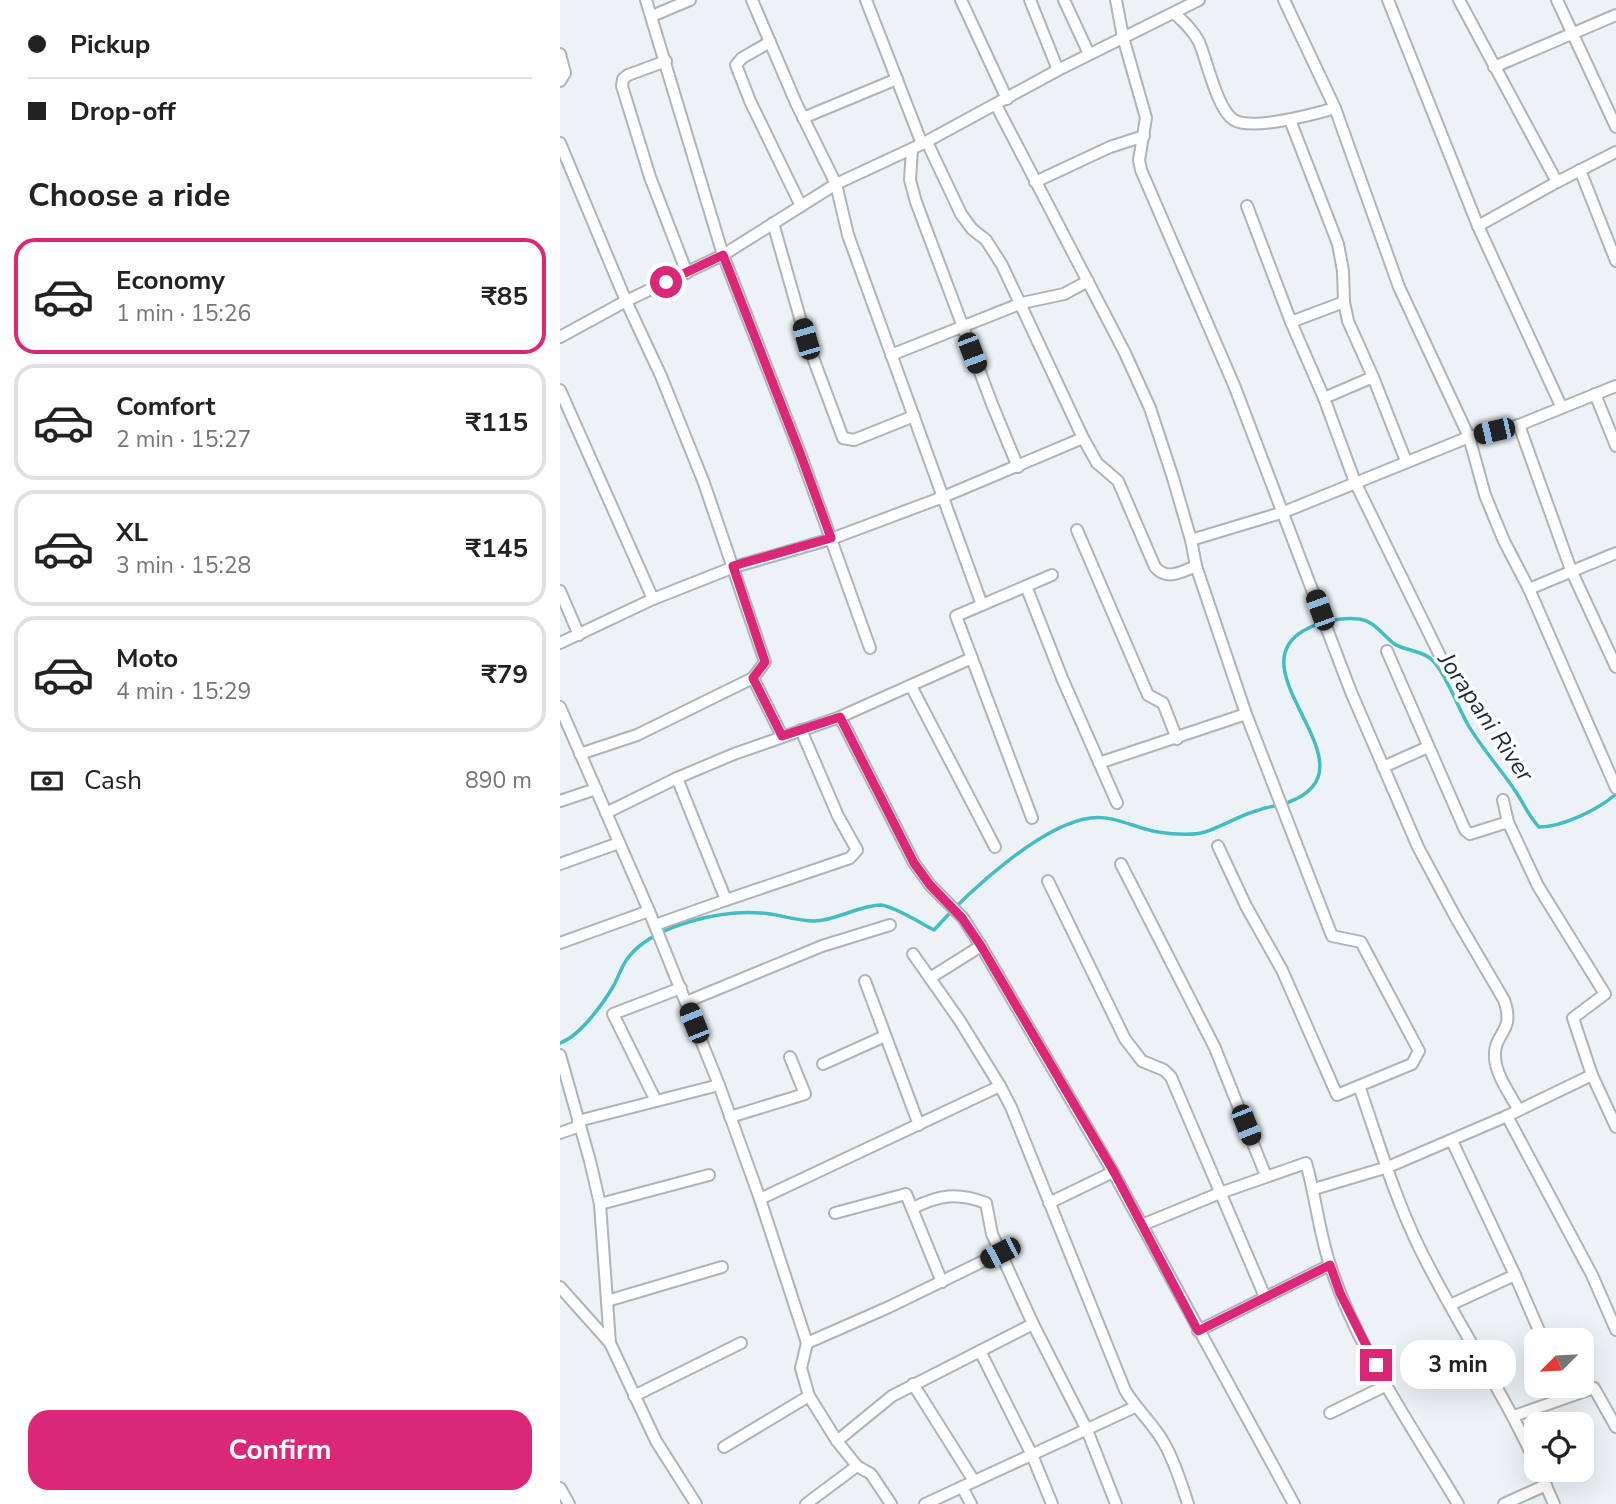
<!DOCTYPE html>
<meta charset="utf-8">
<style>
:root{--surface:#fff;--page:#f2f2f2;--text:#222;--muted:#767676;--line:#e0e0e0;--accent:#db2777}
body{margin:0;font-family:"Nunito Sans",sans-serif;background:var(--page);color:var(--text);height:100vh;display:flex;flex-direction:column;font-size:26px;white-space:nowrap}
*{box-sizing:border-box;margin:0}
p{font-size:23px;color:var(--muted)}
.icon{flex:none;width:38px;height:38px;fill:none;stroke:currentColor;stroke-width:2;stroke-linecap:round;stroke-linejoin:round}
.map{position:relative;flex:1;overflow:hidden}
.details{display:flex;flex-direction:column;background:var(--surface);width:560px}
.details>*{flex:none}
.banner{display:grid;align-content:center;height:154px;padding:0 28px;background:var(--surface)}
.needle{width:46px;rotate:246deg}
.fabs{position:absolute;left:964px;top:1328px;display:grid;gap:14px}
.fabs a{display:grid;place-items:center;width:70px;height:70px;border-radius:14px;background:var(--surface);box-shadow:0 7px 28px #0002;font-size:35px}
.end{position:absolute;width:32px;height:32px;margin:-16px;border:9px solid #db2777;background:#fff;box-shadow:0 0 0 4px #fff}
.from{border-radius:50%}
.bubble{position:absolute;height:49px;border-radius:21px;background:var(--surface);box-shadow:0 7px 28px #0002;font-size:23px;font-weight:700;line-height:49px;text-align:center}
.car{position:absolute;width:21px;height:42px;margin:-21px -10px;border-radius:9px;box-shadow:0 0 5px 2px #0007;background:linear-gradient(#222 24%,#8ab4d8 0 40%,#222 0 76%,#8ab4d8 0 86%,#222 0)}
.banner b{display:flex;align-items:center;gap:24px;height:66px;font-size:26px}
.banner b+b{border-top:2px solid var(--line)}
.banner i{width:18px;height:18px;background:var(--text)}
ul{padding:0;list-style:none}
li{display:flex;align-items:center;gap:21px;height:116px;margin:0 14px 10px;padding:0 14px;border:4px solid var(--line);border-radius:21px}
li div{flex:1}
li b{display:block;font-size:26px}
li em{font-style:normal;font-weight:700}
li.current{border-color:var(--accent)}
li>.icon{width:63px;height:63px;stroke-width:1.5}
h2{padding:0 28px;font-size:32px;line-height:84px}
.pay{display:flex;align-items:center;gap:18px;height:77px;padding:0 28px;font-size:26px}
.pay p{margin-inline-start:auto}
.primary-button{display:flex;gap:14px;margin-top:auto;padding:14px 28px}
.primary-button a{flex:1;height:80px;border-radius:21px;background:var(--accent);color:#fff;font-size:28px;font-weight:700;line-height:80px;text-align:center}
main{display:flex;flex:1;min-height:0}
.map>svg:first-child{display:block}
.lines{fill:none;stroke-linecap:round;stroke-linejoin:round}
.stream{stroke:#43bdc3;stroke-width:3.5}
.minor-casing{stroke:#aeb4b7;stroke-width:14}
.minor{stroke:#fff;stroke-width:10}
.route{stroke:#db2777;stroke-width:9}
.labels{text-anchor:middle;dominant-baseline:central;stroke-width:7;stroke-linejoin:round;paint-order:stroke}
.water-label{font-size:24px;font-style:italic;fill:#182d2e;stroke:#fff}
</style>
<main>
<section class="details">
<div class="banner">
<b><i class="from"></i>Pickup</b>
<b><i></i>Drop-off</b>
</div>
<h2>Choose a ride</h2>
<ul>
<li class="current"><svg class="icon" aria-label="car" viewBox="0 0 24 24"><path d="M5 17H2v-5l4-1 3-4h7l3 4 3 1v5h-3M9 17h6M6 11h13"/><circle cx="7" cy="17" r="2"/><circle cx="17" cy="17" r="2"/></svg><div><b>Economy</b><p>1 min · 15:26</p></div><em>₹85</em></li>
<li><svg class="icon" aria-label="car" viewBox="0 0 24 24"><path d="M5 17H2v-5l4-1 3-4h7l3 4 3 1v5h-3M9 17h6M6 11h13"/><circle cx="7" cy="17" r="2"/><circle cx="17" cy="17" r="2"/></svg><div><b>Comfort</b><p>2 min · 15:27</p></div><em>₹115</em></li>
<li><svg class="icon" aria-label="car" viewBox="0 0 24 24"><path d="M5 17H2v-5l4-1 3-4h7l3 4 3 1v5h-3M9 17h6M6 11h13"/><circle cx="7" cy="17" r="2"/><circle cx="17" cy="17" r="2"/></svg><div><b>XL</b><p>3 min · 15:28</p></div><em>₹145</em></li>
<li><svg class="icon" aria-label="car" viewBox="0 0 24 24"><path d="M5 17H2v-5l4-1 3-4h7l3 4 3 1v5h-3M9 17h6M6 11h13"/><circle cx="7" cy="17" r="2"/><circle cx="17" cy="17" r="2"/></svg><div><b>Moto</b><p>4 min · 15:29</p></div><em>₹79</em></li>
</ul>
<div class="pay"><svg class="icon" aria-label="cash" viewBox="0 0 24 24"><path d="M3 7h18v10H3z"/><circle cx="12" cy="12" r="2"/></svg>Cash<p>890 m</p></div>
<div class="primary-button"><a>Confirm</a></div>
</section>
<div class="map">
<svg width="1056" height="1504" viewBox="0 0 1056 1504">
<rect width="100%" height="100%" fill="#ecf2f6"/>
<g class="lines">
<path class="stream" d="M0,1043C20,1036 43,1004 54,985C60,974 62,963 72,953C99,924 162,910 201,913C219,914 235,921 254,921C276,921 299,905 321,905C334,906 362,924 374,930C407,893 481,824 531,818C555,815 574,828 598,832C612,834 631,836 645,832C663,826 680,815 699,810C709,806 720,806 729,802C820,768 674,672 743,631C758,622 781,617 799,619C814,621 822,634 833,643C844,651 861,650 871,659C884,670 898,707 907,723C921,748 941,769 956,792C964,804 969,817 979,827C1003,827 1039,809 1056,794"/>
<g class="minor-casing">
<g id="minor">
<polyline points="86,0 163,255 240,453 310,648"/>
<polyline points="192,0 236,103 276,184 288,235 422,605"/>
<polyline points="306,0 362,144"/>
<polyline points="401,0 447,99"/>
<polyline points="470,0 498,70"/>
<polyline points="504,0 529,54"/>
<path d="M556,0L563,37L586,118L579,160L581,170L674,385L791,692L858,847L896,918L944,1000C956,1033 933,1032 935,1058C936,1075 950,1094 958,1109"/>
<polyline points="724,0 775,108 839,287 909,437 925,495 944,541 969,589 1056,788"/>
<polyline points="828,0 918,226 1001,406"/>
<polyline points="899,0 997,182"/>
<polyline points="997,0 1056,127"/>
<path d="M614,13C623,21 633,30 639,42C647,60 657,110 674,120C692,131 755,114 775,108"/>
<polyline points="92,16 130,0"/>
<polyline points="210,42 182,58 176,65 190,101 241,206"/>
<polyline points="0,54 5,73 0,81"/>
<polyline points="106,61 68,75 63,79 62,86 90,177 127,273"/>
<polyline points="934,67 1056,15"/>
<polyline points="436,105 565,353 590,408 613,478 631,540 636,566 686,714 772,936 801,942 859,1051 852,1064 777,1095 722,970 686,906 658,846"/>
<polyline points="243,118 337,79"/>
<polyline points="730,120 778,244 783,271 784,302 788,321 813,377 764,398"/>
<path d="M367,142L401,214L412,229L426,240L442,265L523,438L537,463L558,481L595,567C607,581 621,572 636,566"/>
<polyline points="0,143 66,301 101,376 144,483 205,662 193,678 222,736"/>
<polyline points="352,149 350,180 356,202 432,404 458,467"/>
<polyline points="1020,170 1056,261"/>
<polyline points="475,182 550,147 584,136"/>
<polyline points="687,206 731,322 764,398 795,482 884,664"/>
<polyline points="213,223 246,339 283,438 294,440 354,416"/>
<polyline points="918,226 997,182 1056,152"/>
<polyline points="731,322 784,302"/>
<polyline points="0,337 66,301 163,255 276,184 362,144 498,70 639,0"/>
<polyline points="331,355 462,303 504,294 528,281"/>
<polyline points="813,377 846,461"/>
<polyline points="0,390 93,599 0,643"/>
<polyline points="1035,394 1056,446"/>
<polyline points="959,425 1011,570 1056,667"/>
<polyline points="517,530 588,695 603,703 617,739"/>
<polyline points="631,540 724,512 909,437 959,425 1056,386"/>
<polyline points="466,586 502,678 557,803"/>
<polyline points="969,589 1056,553"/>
<polyline points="0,591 19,635"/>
<polyline points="93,599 174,567 271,539 383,497 523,438"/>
<polyline points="827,651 905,830 910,834 948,822 978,886 1045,994 1013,1018 1032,1075 1056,1127"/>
<polyline points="351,686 435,847"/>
<polyline points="0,707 89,911 159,1085 200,1199 247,1343 241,1368 249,1396 277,1441 297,1466 311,1474 331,1504"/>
<polyline points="280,717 354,863 370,885 403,918 421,946 553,1172 734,1504"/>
<polyline points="20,754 77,735 193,678"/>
<polyline points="539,763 686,714"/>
<polyline points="823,767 868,747"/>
<polyline points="943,800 948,822"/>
<polyline points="0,801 36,789"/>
<polyline points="46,813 117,778 174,754 280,717 412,658"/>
<polyline points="472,818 396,616 492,575"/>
<polyline points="0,864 59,843"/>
<polyline points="561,864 655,1048 706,1176"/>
<polyline points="488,881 565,1039 582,1061 604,1070 611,1077 705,1297"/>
<polyline points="166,900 290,858 297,850 278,816 241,730"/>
<polyline points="95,925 166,900 117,778"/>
<polyline points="0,943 89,911"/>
<path d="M353,954L400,1021L440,1086L451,1107L565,1390C576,1409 593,1423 604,1443C615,1462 621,1483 628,1504"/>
<polyline points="370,978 421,946"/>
<polyline points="305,981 359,1125"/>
<polyline points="126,1002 262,946 330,925"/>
<polyline points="0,1055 30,1161 40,1204 50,1343"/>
<polyline points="263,1064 325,1036"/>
<path d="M799,1086C818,1140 834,1196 859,1247C895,1321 942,1389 976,1464"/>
<polyline points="96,1101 53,1014 121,988"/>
<polyline points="947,1116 1032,1275 1056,1330"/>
<polyline points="170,1117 245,1094 230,1057"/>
<polyline points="18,1121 159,1085"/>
<polyline points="0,1133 20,1126"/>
<polyline points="892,1141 955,1275 983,1340"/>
<polyline points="754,1189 828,1167 947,1116 1032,1075"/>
<polyline points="200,1199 440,1086"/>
<polyline points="489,1203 553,1172"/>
<polyline points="40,1204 149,1175"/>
<path d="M353,1208C379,1195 397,1192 426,1203L432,1234L473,1324"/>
<polyline points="275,1213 346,1194 382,1282"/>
<path d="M582,1225L660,1193L746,1163C756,1197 759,1234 771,1268C799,1352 853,1428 898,1504"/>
<polyline points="0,1287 50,1343 96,1441 136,1504"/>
<polyline points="47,1301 162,1267"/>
<polyline points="890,1305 955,1275"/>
<polyline points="638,1331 770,1265"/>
<polyline points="247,1343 329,1307 440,1253"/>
<polyline points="420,1351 472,1455 492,1504"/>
<polyline points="353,1384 414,1481"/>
<polyline points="74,1396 181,1343"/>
<polyline points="770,1413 827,1385"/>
<polyline points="954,1416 1034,1388 1056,1427"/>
<polyline points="277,1441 332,1396 473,1324 527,1430 556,1504"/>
<polyline points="164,1447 249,1396"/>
<polyline points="979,1470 994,1504"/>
<polyline points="402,1487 411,1504"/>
<polyline points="0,1488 9,1504"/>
<polyline points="246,1504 297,1466"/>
<polyline points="365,1504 575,1407"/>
<polyline points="944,1504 986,1485"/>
</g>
</g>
<use href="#minor" class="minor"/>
</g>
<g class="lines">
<polyline class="route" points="106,282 163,255 240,453 271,538 173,566 205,662 193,678 222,736 280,717 354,863 370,885 402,918 421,946 554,1172 638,1331 770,1265 780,1293 816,1365"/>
</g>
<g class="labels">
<g class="water-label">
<text transform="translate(926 717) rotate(56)">Jorapani River</text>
</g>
</g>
</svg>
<div class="fabs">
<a><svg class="needle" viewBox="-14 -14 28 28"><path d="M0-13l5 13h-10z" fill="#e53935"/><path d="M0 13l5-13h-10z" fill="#767676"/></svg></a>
<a><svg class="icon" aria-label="locate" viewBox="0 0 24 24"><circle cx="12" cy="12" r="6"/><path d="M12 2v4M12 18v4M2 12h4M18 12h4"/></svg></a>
</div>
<i class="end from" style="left:106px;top:282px"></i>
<i class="end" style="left:816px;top:1365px"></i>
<div class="bubble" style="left:840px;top:1340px;width:116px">3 min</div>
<i class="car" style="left:246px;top:339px;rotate:344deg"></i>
<i class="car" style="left:412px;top:353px;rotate:159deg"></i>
<i class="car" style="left:934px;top:431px;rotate:257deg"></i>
<i class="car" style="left:760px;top:610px;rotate:340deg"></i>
<i class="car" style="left:134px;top:1023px;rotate:338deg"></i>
<i class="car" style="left:686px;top:1125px;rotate:158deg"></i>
<i class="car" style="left:440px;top:1253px;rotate:243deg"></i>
</div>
</main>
